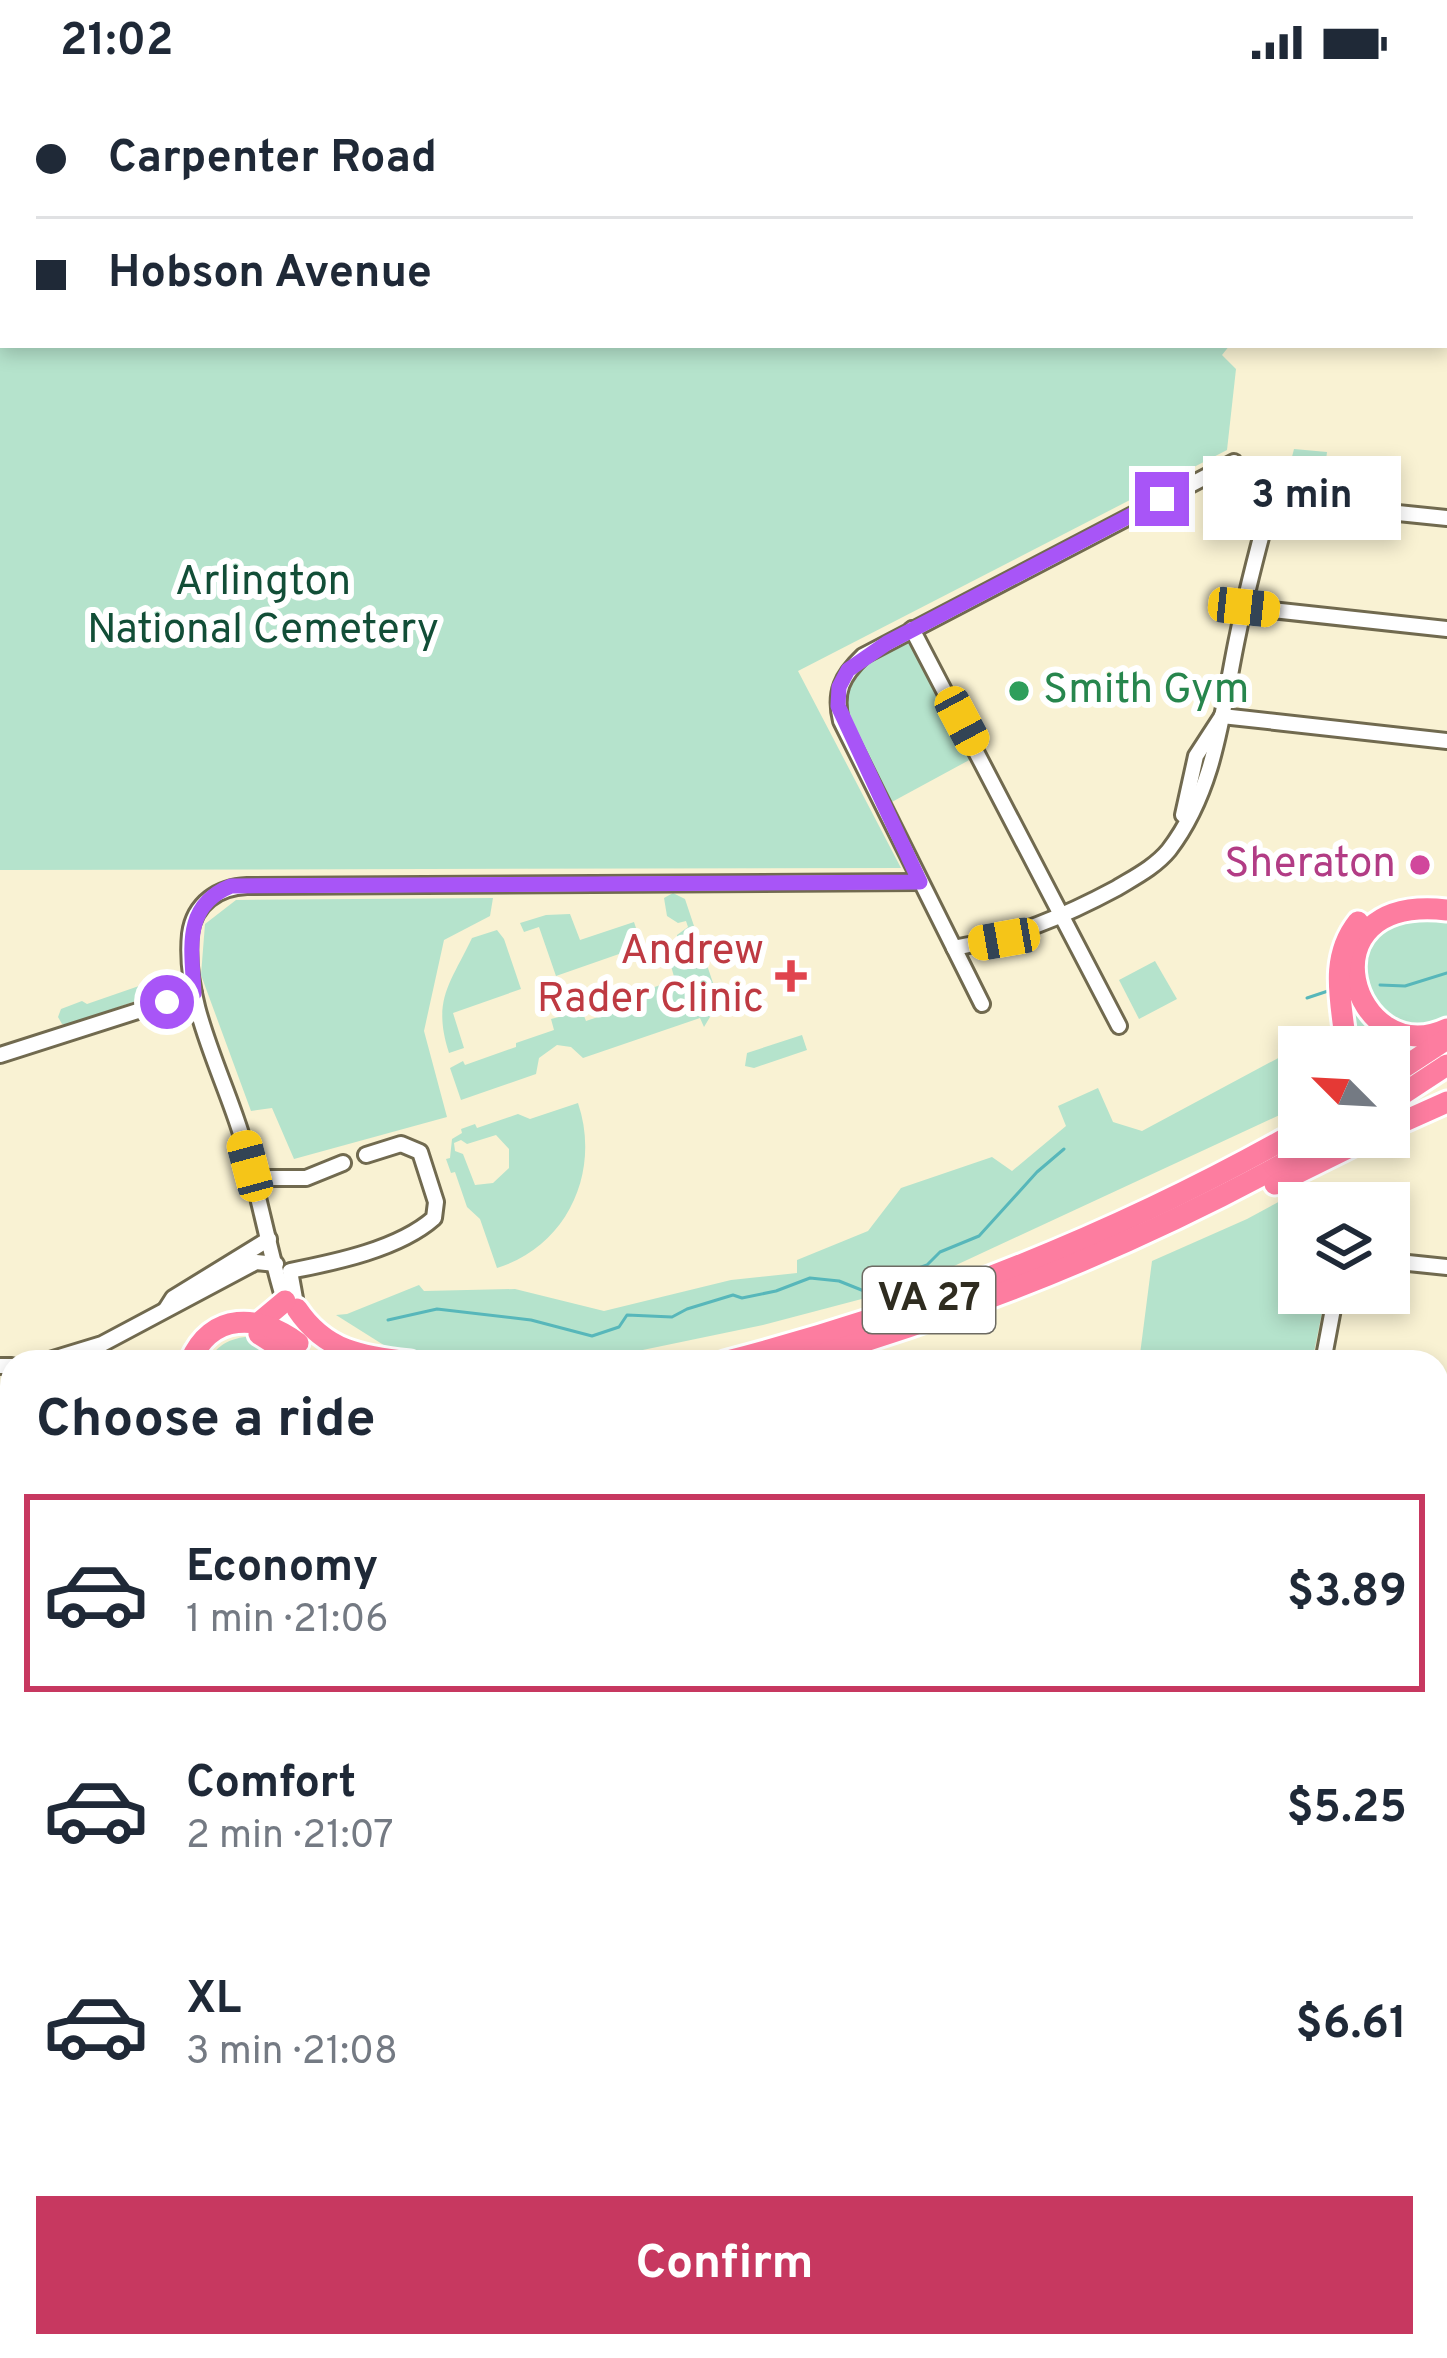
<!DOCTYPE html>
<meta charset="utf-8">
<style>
:root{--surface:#fff;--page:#f6f6f7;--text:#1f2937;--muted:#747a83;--line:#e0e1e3;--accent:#c73860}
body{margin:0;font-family:Overpass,sans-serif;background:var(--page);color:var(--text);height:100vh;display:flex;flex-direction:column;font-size:45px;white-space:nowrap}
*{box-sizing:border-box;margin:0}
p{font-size:39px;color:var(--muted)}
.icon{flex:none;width:66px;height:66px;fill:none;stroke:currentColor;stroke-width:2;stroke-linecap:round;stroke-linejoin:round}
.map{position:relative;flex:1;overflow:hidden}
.details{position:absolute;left:0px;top:1266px;width:1449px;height:1008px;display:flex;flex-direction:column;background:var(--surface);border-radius:36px 36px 0 0;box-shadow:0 6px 18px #0003}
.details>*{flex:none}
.top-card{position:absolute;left:0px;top:0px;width:1449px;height:264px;box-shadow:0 6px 18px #0003;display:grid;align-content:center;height:264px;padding:0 36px;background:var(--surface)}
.needle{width:78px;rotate:294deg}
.tools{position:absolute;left:1278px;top:942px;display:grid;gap:24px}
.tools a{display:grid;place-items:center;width:132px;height:132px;border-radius:0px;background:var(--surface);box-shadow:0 6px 18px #0003;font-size:60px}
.end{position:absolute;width:54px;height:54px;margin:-27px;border:15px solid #a855f7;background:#fff;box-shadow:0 0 0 6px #fff}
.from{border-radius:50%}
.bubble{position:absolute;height:84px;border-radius:0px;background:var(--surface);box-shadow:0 6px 18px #0003;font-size:39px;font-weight:700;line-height:84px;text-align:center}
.car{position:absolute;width:36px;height:72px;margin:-36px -18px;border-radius:15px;box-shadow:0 0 9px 3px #0007;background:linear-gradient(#f5c518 24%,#345 0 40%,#f5c518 0 76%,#345 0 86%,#f5c518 0)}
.top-card b{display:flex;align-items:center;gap:42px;height:114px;font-size:45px}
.top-card b+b{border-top:3px solid var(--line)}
.top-card i{width:30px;height:30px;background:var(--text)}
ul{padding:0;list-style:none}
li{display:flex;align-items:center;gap:36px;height:198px;margin:0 24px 18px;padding:0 12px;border:6px solid transparent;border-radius:0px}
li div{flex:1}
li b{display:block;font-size:45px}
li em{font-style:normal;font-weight:700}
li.active{border-color:var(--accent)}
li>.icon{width:108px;height:108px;stroke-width:1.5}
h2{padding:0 36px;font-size:54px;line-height:144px}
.button{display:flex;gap:24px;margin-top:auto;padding:24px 36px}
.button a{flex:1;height:138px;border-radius:0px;background:var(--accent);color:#fff;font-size:48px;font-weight:700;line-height:138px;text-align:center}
.status{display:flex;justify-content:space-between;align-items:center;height:84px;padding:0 60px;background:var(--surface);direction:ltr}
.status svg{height:33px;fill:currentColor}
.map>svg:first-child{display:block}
.built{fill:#f0e7c1}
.green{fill:#b5e3cc;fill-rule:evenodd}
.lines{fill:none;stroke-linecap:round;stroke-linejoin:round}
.stream{stroke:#57b7ba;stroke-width:3}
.minor-casing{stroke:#716a4f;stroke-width:20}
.major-casing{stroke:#fff;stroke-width:24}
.highway-casing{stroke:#fff;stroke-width:27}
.minor{stroke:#fff;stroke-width:14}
.major{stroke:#feb1c6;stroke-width:18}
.highway{stroke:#fd7da0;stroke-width:21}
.route{stroke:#a855f7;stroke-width:15}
.leisure-dot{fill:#2e9e5b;stroke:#fff;stroke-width:4.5}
.hotel-dot{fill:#d1479c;stroke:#fff;stroke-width:4.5}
.health-dot{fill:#e0444e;stroke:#fff;stroke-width:4.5}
.labels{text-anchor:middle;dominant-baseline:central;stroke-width:12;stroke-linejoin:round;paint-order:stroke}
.shield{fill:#fff;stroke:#6d6b63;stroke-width:3}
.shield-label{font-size:39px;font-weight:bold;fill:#2f2c20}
.park-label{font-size:42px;fill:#124e37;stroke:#fff}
.leisure-label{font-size:42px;fill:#27864d;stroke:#fff;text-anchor:start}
.hotel-label{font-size:42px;fill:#b23c85;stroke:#fff;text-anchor:end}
.health-label{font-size:42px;fill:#be3a42;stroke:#fff;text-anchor:end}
</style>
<div class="status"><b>21:02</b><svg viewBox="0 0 49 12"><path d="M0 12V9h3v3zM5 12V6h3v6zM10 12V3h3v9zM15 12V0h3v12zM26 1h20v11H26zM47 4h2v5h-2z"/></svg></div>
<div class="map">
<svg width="1447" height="2274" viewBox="0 0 1447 2274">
<rect width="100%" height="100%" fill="#f9f2d3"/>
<polygon class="built" points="12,1524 12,1695 0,1694 0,1534"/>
<g class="green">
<polygon points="0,0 1270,0 3,3 0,92"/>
<polygon points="0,159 3,261 1230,261 1222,271 1236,285 1227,366 798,587 901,784 0,786"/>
<polygon points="1294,365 1327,368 1321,415 1283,408"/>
<path d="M908,559L915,563L973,674L890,719C868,676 813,609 873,574C884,568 895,561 908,559Z"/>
<polygon points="673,809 685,815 716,908 716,923 704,943 700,934 583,974 571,963 557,961 539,974 536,990 461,1016 450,984 463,977 465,981 516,963 516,959 554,946 551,935 582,927 586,937 646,917 643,907 675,896 667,868 677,864 677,851 688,843 686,837 678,839 667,832 664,814"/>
<polygon points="493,814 490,832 444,856 424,947 447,1033 294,1075 272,1024 251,1027 201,891 205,840 236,816"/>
<polygon points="570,830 580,856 634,838 642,862 556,892 539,843 524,848 520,839 546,831"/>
<path d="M1409,833L1447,837V937C1439,939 1428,943 1419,943C1370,941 1348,877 1384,845C1390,839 1401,837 1409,833Z"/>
<path d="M497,846L504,855L521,905L453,929L464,964L449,969C432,916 450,900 472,854Z"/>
<polygon points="1155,877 1177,915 1139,935 1119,896"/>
<polygon points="145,895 155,901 150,912 70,940 62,940 58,933 61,925 82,917 87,920 139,902"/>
<polygon points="1350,895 1414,958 1389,976 1389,963 1350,963"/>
<polygon points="1299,948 1317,963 1299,963 1299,1022 911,1202 763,1241 609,1273 390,1265 336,1231 347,1230 419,1201 424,1207 515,1205 604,1227 731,1196 797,1189 797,1176 868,1147 901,1104 992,1073 1012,1087 1066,1042 1058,1022 1098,1004 1113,1038 1142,1047 1295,965"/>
<polygon points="802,951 807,966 754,984 745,982 747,969"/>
<path d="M578,1019C601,1087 568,1162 497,1184L480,1135L467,1123L455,1088L451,1089L446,1075L450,1074L452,1055L462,1049L461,1045L475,1040L477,1044L518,1030L530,1035ZM496,1051L509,1065V1084L493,1099L475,1101L463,1070L455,1067L454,1059L461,1056L467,1060Z"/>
<polygon points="1299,1107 1294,1157 1299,1158 1299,1209 1326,1209 1312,1278 1139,1278 1152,1177 1247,1135"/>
<path d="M254,1252L284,1278H208C217,1259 234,1253 254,1252Z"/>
</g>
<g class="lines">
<g class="stream">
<polyline points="1380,901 1405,902 1447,889"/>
<polyline points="1307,914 1328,907"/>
<polyline points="388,1236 437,1225 531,1236 592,1252 619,1243 627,1231 672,1233 687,1225 733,1211 742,1214 776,1207 810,1194 839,1197 864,1207 881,1187 910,1187 927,1181 940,1168 979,1152 1037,1088 1064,1065"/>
</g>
<g class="minor-casing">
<g id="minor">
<polyline points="1244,523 1447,545"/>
<polyline points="912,545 1119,942"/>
<polyline points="1222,632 1447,657"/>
<polyline points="1183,731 1196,672 1222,632"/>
<path d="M954,864C1014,853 1063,833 1117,804C1135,793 1155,783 1169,766C1217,703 1222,625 1238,550C1247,505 1259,460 1271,416L1447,434"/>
<path d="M982,920L841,637C834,608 842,592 863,572L1234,378"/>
<polyline points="0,971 194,909"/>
<polyline points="250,1082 263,1094 306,1094 343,1079"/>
<polyline points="1389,1177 1447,1183"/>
<polyline points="166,1225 173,1214 269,1155"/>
<path d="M298,1231L290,1187C336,1178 399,1165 434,1134L436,1118L420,1068L401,1060L366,1071"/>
<path d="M297,1256C273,1191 262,1120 242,1053C223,989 183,919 190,850C194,819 219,803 247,802L920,798"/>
<polyline points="43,1278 102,1260 256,1178 276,1180"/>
<polyline points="1323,1278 1336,1209"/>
<polyline points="0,1282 12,1282"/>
<polyline points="1437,1365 1447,1367"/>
<polyline points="0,1477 12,1491"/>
<polyline points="0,1705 12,1706"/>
<polyline points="1437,1807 1447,1810"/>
<polyline points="1437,1933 1447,1936"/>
<polyline points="0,1938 12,1939"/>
<polyline points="0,2053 12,2054"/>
<polyline points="188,2262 217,2274"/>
<polyline points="498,2262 499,2274"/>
<polyline points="513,2262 515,2274"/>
<polyline points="1058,2262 1105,2274"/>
<polyline points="66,2274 68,2262"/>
<polyline points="407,2274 413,2262"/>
<polyline points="932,2274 935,2262"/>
<polyline points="1210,2274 1213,2262"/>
</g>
</g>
<g class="major-casing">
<g id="major">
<polyline points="1437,2128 1447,2031"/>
<polyline points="1422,2274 1423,2262"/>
</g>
</g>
<g class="highway-casing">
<g id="highway">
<path d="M1447,826C1297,809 1353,989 1447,945"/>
<path d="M1346,963C1342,919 1328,876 1358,838"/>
<polyline points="1389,993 1447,955"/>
<polyline points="1389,1019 1447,981"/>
<polyline points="1389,1044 1447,1018"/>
<polyline points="1275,1100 1370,1053"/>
<path d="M297,1225C325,1267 362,1273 410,1278"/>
<polyline points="260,1238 285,1217"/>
<polyline points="259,1250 278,1262 290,1278"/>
<path d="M190,1278C211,1227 260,1230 298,1259"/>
<path d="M724,1278C925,1226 1119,1149 1299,1047"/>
<path d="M797,1278C983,1224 1163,1150 1331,1053"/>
<polyline points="0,1372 12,1371"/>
<polyline points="0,1401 12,1400"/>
</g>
</g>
<use href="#minor" class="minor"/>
<use href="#major" class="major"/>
<use href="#highway" class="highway"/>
</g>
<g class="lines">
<path class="route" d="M167,918L194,909C192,865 182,822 231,802L920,798L838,622L839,603L848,586L887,559L1162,415"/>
</g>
<circle class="leisure-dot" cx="1019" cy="607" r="12"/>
<circle class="hotel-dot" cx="1420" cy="781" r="12"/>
<path class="health-dot" d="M785 874h12v12h12v12h-12v12h-12v-12h-12v-12h12z"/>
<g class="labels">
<rect class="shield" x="863" y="1183" width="132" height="66" rx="9"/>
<g class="shield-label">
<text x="929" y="1216">VA 27</text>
</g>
<g class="park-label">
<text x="263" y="499">Arlington<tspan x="263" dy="48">National Cemetery</tspan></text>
</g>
<g class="leisure-label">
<text x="1043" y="607">Smith Gym</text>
</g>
<g class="hotel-label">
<text x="1396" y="781">Sheraton</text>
</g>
<g class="health-label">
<text x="764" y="868">Andrew<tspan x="764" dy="48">Rader Clinic</tspan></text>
</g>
</g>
</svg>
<div class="tools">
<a><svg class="needle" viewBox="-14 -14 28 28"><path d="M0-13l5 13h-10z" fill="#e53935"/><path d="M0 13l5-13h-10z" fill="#747a83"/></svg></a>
<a><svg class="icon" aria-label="layers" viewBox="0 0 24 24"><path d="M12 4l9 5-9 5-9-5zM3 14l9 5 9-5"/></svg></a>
</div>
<i class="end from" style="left:167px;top:918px"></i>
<i class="end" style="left:1162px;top:415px"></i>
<div class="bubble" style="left:1203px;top:372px;width:198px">3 min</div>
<i class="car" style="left:1244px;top:523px;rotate:96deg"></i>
<i class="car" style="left:962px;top:637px;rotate:152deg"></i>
<i class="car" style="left:1004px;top:855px;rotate:260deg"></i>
<i class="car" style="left:250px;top:1082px;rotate:345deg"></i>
<div class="top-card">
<b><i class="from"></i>Carpenter Road</b>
<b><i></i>Hobson Avenue</b>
</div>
<section class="details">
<h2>Choose a ride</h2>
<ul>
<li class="active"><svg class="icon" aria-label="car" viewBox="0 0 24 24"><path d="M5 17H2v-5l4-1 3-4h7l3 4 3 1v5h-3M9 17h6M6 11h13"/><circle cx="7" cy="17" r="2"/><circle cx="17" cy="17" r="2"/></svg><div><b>Economy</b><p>1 min · 21:06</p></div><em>$3.89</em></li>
<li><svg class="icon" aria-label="car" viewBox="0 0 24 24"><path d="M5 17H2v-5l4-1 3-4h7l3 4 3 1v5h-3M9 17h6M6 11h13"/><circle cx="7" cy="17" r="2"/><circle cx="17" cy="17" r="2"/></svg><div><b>Comfort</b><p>2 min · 21:07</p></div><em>$5.25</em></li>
<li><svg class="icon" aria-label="car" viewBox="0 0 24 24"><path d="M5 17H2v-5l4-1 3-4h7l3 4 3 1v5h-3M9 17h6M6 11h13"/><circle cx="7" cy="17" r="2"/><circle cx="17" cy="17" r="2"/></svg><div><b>XL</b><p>3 min · 21:08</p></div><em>$6.61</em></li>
</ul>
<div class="button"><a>Confirm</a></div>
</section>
</div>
